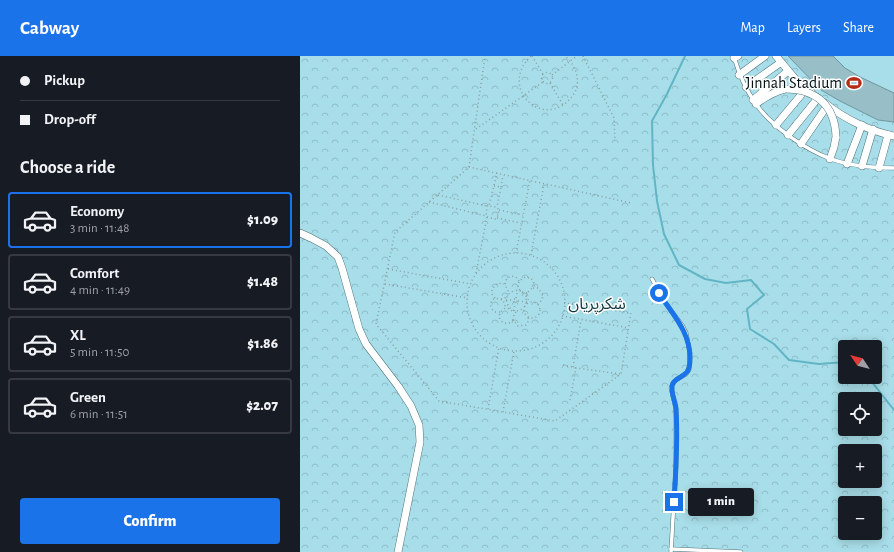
<!DOCTYPE html>
<meta charset="utf-8">
<style>
:root{--surface:#171b24;--page:#242831;--text:#f1f3f6;--muted:#9ea1a6;--line:#363941;--accent:#1a73e8}
body{margin:0;font-family:"Alegreya Sans","Noto Sans Arabic",sans-serif;background:var(--page);color:var(--text);height:100vh;display:flex;flex-direction:column;font-size:15px;white-space:nowrap}
*{box-sizing:border-box;margin:0}
p{font-size:13px;color:var(--muted)}
.icon{flex:none;width:22px;height:22px;fill:none;stroke:currentColor;stroke-width:2;stroke-linecap:round;stroke-linejoin:round}
.map{position:relative;flex:1;overflow:hidden}
.details{display:flex;flex-direction:column;background:var(--surface);width:300px}
.details>*{flex:none}
.banner{display:grid;align-content:center;height:88px;padding:0 20px;background:var(--surface)}
.needle{width:26px;rotate:305deg}
.buttons{position:absolute;left:538px;top:284px;display:grid;gap:8px}
.buttons a{display:grid;place-items:center;width:44px;height:44px;border-radius:4px;background:var(--surface);box-shadow:0 2px 10px #0003;font-size:20px}
.end{position:absolute;width:18px;height:18px;margin:-9px;border:5px solid #1a73e8;background:#fff;box-shadow:0 0 0 2px #fff}
.from{border-radius:50%}
.bubble{position:absolute;height:28px;border-radius:4px;background:var(--surface);box-shadow:0 2px 10px #0003;font-size:13px;font-weight:800;line-height:28px;text-align:center}
.banner b{display:flex;align-items:center;gap:14px;height:38px;font-size:15px}
.banner b+b{border-top:1px solid var(--line)}
.banner i{width:10px;height:10px;background:var(--text)}
ul{padding:0;list-style:none}
li{display:flex;align-items:center;gap:12px;height:56px;margin:0 8px 6px;padding:0 12px;border:2px solid var(--line);border-radius:4px}
li div{flex:1}
li b{display:block;font-size:15px}
li em{font-style:normal;font-weight:800}
li.selected{border-color:var(--accent)}
li>.icon{width:36px;height:36px;stroke-width:1.5}
h2{padding:0 20px;font-size:18px;line-height:48px}
.cta{display:flex;gap:8px;margin-top:auto;padding:8px 20px}
.cta a{flex:1;height:46px;border-radius:4px;background:var(--accent);color:#fff;font-size:16px;font-weight:800;line-height:46px;text-align:center}
header{display:flex;align-items:center;gap:24px;box-sizing:border-box;height:56px;padding:0 20px;background:var(--accent);color:#fff}
header strong{font-size:19px}
nav{display:flex;gap:22px;margin-inline-start:auto;font-size:14px}
main{display:flex;flex:1;min-height:0}
.map>svg:first-child{display:block}
.forest{fill:url(#forest-crowns);fill-rule:evenodd}
.garden{fill:#a8dee9}
.lines{fill:none;stroke-linecap:round;stroke-linejoin:round}
.stream{stroke:#61b5c5;stroke-width:2}
.building{fill:#98bfc7;stroke:#6f969e}
.lane-casing{stroke:#4e747b;stroke-width:4.5}
.street-casing{stroke:#4e747b;stroke-width:8}
.path{stroke:#8a9ea1;stroke-width:1.5;stroke-dasharray:1 3;stroke-linecap:butt}
.lane{stroke:#fff;stroke-width:3.5}
.street{stroke:#fff;stroke-width:7}
.street-bridge-casing{stroke:#4e747b;stroke-width:8;stroke-linecap:butt}
.street-bridge{stroke:#fff;stroke-width:7}
.route{stroke:#1a73e8;stroke-width:5}
.labels{text-anchor:middle;dominant-baseline:central;stroke-width:3;stroke-linejoin:round;paint-order:stroke}
.poi-label{font-size:16px;fill:#020f12;stroke:#fff;text-anchor:end}
.park-label{font-size:16px;fill:#0f383f;stroke:#fff}
</style>
<header>
<strong>Cabway</strong>
<nav><a>Map</a><a>Layers</a><a>Share</a></nav>
</header>
<main>
<section class="details">
<div class="banner">
<b><i class="from"></i>Pickup</b>
<b><i></i>Drop-off</b>
</div>
<h2>Choose a ride</h2>
<ul>
<li class="selected"><svg class="icon" aria-label="car" viewBox="0 0 24 24"><path d="M5 17H2v-5l4-1 3-4h7l3 4 3 1v5h-3M9 17h6M6 11h13"/><circle cx="7" cy="17" r="2"/><circle cx="17" cy="17" r="2"/></svg><div><b>Economy</b><p>3 min · 11:48</p></div><em>$1.09</em></li>
<li><svg class="icon" aria-label="car" viewBox="0 0 24 24"><path d="M5 17H2v-5l4-1 3-4h7l3 4 3 1v5h-3M9 17h6M6 11h13"/><circle cx="7" cy="17" r="2"/><circle cx="17" cy="17" r="2"/></svg><div><b>Comfort</b><p>4 min · 11:49</p></div><em>$1.48</em></li>
<li><svg class="icon" aria-label="car" viewBox="0 0 24 24"><path d="M5 17H2v-5l4-1 3-4h7l3 4 3 1v5h-3M9 17h6M6 11h13"/><circle cx="7" cy="17" r="2"/><circle cx="17" cy="17" r="2"/></svg><div><b>XL</b><p>5 min · 11:50</p></div><em>$1.86</em></li>
<li><svg class="icon" aria-label="car" viewBox="0 0 24 24"><path d="M5 17H2v-5l4-1 3-4h7l3 4 3 1v5h-3M9 17h6M6 11h13"/><circle cx="7" cy="17" r="2"/><circle cx="17" cy="17" r="2"/></svg><div><b>Green</b><p>6 min · 11:51</p></div><em>$2.07</em></li>
</ul>
<div class="cta"><a>Confirm</a></div>
</section>
<div class="map">
<svg width="594" height="496" viewBox="0 0 594 496">
<defs>
<pattern id="forest-crowns" width="20" height="18" patternUnits="userSpaceOnUse"><rect width="20" height="18" fill="#a8dee9"/><path d="M2 6a3 3 0 1 1 6 0M12 15a3 3 0 1 1 6 0" fill="none" stroke="#8fbdc7"/></pattern>
</defs>
<rect width="100%" height="100%" fill="#e0f9fd"/>
<path class="forest" d="M0,0H594V496H0ZM545,291H575V321H545ZM545,343H575V373H545ZM545,395H575V425H545ZM545,447H575V477H545Z"/>
<path class="garden" d="M489,0H594V66C553,59 514,33 489,0Z"/>
<g class="lines">
<g class="stream">
<polyline points="385,0 367,38 352,65 353,109 357,145 364,178 379,209 405,223 426,227 451,224 464,239 447,253 450,273 474,288 489,304 519,308 545,306"/>
<polyline points="568,321 594,354"/>
</g>
</g>
<polygon class="building" points="488,0 533,0 545,12 560,21 594,37 594,66 578,64 540,45 521,34"/>
<g class="lines">
<g class="lane-casing">
<g id="lane">
<path d="M434,1C439,18 446,34 456,48C471,70 506,94 531,103C551,110 573,112 594,112"/>
<polyline points="352,223 366,248 382,269 386,277 390,297 389,314 386,318 377,323 373,327 371,332 376,353 376,410 371,496"/>
<polyline points="371,493 441,496"/>
</g>
</g>
<g class="street-casing">
<g id="street">
<polyline points="476,0 497,25 512,37"/>
<polyline points="434,2 438,0"/>
<polyline points="439,19 465,0"/>
<polyline points="446,31 480,7"/>
<polyline points="453,44 488,15"/>
<path d="M525,47C544,63 570,75 594,80"/>
<path d="M456,48C465,41 473,36 485,33"/>
<polyline points="476,69 506,33"/>
<polyline points="488,79 518,42"/>
<polyline points="501,88 527,50"/>
<polyline points="530,103 534,91 536,81"/>
<polyline points="547,108 562,69"/>
<polyline points="562,110 573,73"/>
<polyline points="579,112 588,79"/>
<polyline points="0,177 11,182 26,190 38,201 42,212 59,273 66,288 98,330 111,350 119,369 120,386 98,496"/>
</g>
</g>
<g class="path">
<path d="M231,0C199,30 239,71 267,46C272,41 276,36 277,30C279,18 274,8 265,0"/>
<polyline points="232,0 243,18"/>
<polyline points="283,0 314,62 315,85"/>
<circle cx="247" cy="22" r="5.5"/>
<polyline points="252,19 277,0"/>
<polyline points="250,27 263,49"/>
<polyline points="176,73 243,26"/>
<polyline points="169,111 185,0"/>
<polyline points="194,130 201,131 197,151"/>
<polyline points="201,131 203,119"/>
<polyline points="138,139 187,150"/>
<polyline points="129,146 186,160"/>
<polyline points="199,154 223,159"/>
<polyline points="187,161 195,163 197,162 199,154 197,151 189,150"/>
<polyline points="197,162 221,167"/>
<polyline points="216,197 230,124"/>
<circle cx="216" cy="246" r="49"/>
<polyline points="231,199 244,128"/>
<polyline points="88,213 171,228"/>
<polyline points="176,217 187,161 186,160 187,150 189,150 197,117"/>
<polyline points="85,228 168,242"/>
<polyline points="205,228 207,222 211,220 216,221 219,225"/>
<polyline points="233,232 238,232 243,239 242,244 238,248"/>
<path d="M227,237L222,236L218,232L219,225L225,221L231,222L235,229C233,232 228,235 227,238C225,243 228,248 223,252C211,263 198,239 214,235C217,234 220,234 222,236C226,239 227,243 230,246"/>
<polyline points="195,242 192,238 192,233 198,227 204,228 208,234 208,238"/>
<polyline points="216,242 218,234"/>
<polyline points="201,243 204,243 206,241"/>
<polygon points="214,243 217,244 217,246 214,246"/>
<polyline points="206,244 214,244"/>
<polyline points="218,245 227,246"/>
<circle cx="232" cy="254" r="8"/>
<polyline points="264,247 331,257 321,318 255,365 139,345 76,268 95,176 169,111 331,147"/>
<polyline points="214,255 215,247"/>
<path d="M200,256H195C189,252 189,246 195,242L203,244L205,249V253"/>
<polyline points="216,256 214,258 213,264 218,270 226,269 229,264 228,261"/>
<polyline points="262,260 329,272"/>
<path d="M213,264C209,269 204,268 200,264C198,258 201,254 206,252L210,253L214,257"/>
<polyline points="263,309 276,312"/>
<polyline points="273,311 281,264"/>
<polyline points="270,344 276,312 321,318"/>
<polyline points="188,353 199,291"/>
<polyline points="203,356 214,295"/>
</g>
<use href="#lane" class="lane"/>
<use href="#street" class="street"/>
<g class="street-bridge-casing">
<path id="street-bridge" d="M485,33C517,33 535,50 536,81"/>
</g>
<use href="#street-bridge" class="street-bridge"/>
</g>
<g class="lines">
<path class="route" d="M359,237C372,258 390,275 390,302C390,307 390,312 387,316C382,322 371,323 372,333C372,340 376,347 376,354C378,384 376,415 374,446"/>
</g>
<defs>
<g id="stadium-bare" transform="scale(1.2)"><path d="M0-5a6.5 5 0 1 0 0 10a6.5 5 0 1 0 0-10ZM-3.5-1.8h7v3.6h-7Z" fill="#b72a16" stroke="#fff" stroke-width="2.5" paint-order="stroke"/></g>
</defs>
<g fill-rule="evenodd">
<use href="#stadium-bare" x="554" y="27"/>
</g>
<g class="labels">
<g class="poi-label">
<text x="542" y="27">Jinnah Stadium</text>
</g>
<g class="park-label">
<text x="297" y="248">شکرپریاں</text>
</g>
</g>
</svg>
<div class="buttons">
<a><svg class="needle" viewBox="-14 -14 28 28"><path d="M0-13l5 13h-10z" fill="#e53935"/><path d="M0 13l5-13h-10z" fill="#9ea1a6"/></svg></a>
<a><svg class="icon" aria-label="locate" viewBox="0 0 24 24"><circle cx="12" cy="12" r="6"/><path d="M12 2v4M12 18v4M2 12h4M18 12h4"/></svg></a>
<a>+</a>
<a>−</a>
</div>
<i class="end from" style="left:359px;top:237px"></i>
<i class="end" style="left:374px;top:446px"></i>
<div class="bubble" style="left:388px;top:432px;width:66px">1 min</div>
</div>
</main>
